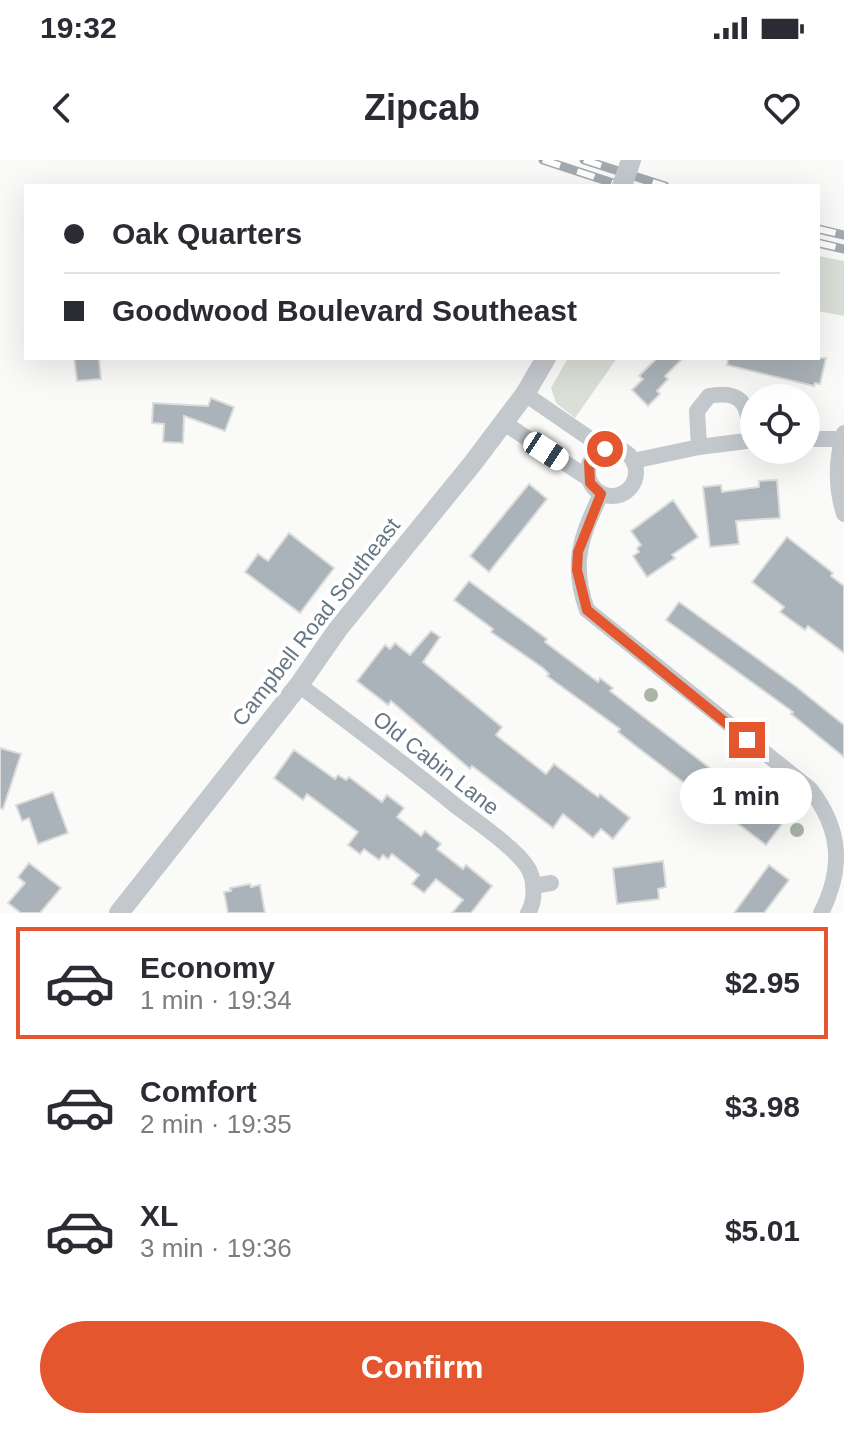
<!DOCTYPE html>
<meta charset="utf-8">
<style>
:root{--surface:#fff;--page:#f2f2f3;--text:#2b2b33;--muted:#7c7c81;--line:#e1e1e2;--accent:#e4572e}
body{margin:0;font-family:Helvetica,sans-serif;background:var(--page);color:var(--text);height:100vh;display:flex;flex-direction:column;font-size:30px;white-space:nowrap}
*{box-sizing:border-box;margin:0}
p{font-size:26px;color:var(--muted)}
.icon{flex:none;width:44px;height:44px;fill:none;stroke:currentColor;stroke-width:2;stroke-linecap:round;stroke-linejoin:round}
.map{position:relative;height:753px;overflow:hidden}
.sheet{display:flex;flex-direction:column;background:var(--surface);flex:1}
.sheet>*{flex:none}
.banner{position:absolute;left:24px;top:24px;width:796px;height:176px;border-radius:0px;box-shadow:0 8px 32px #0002;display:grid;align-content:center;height:176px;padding:0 40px;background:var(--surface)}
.tools{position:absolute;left:740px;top:224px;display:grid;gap:16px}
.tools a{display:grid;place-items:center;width:80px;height:80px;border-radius:50%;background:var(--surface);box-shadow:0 8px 32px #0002;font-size:40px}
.end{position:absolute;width:36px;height:36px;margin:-18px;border:10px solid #e4572e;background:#fff;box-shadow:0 0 0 4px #fff}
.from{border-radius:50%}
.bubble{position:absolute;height:56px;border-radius:28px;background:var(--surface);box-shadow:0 8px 32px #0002;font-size:26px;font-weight:700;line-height:56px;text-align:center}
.car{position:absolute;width:24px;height:48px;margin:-24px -12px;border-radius:10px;box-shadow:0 0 6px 2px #0007;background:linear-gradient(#fff 24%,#345 0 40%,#fff 0 76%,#345 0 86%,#fff 0)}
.banner b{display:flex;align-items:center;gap:28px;height:76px;font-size:30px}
.banner b+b{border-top:2px solid var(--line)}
.banner i{width:20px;height:20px;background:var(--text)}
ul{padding:14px 0 0;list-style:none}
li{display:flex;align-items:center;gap:24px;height:112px;margin:0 16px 12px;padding:0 24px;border:4px solid transparent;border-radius:0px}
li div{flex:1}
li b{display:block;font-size:30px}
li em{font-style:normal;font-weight:700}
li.selected{border-color:var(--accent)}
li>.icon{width:72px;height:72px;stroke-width:1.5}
.primary-button{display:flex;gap:16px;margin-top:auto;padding:16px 40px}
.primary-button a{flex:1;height:92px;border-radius:48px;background:var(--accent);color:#fff;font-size:32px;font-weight:700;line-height:92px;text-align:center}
.status{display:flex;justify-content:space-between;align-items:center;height:56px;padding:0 40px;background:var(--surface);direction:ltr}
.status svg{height:22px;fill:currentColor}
header{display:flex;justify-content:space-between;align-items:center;height:104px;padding:0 40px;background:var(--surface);font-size:36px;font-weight:700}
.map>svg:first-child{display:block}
.green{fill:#dadfd7}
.building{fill:#aab3b9;stroke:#dcdcda;stroke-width:2}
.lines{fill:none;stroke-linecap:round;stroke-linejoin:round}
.minor{stroke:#c3c8cc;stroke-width:16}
.tertiary{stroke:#c3c8cc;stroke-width:20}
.rail-casing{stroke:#a2aab0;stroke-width:9}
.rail{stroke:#fff;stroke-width:6;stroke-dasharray:18;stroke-linecap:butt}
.tertiary-bridge{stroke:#c3c8cc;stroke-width:20}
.tree{fill:#aab4a7}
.route{stroke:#e4572e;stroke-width:10}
.labels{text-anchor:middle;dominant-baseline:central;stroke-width:8;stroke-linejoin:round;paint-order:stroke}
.street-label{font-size:22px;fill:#657683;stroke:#fff}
</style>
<div class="status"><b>19:32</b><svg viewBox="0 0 49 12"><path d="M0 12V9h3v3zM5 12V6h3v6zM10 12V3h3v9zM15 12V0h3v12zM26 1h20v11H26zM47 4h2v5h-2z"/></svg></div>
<header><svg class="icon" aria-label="back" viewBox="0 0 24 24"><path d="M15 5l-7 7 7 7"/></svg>Zipcab<svg class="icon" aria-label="heart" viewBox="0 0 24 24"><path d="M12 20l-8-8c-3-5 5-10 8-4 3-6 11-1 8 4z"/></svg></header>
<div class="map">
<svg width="844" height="753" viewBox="0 0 844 753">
<rect width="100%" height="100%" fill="#fafaf8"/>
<g class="green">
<polygon points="818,96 844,101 844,156 818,151"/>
<polygon points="568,198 617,198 575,258 556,243 551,228"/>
</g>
<g class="building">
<polygon points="74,198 99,198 101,219 77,221"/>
<polygon points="657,198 683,198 665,216 668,219 657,231 660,234 648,246 632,230 643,219 639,216"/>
<polygon points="728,198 826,198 820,224 815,223 814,226 727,205"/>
<polygon points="211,238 234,247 225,271 184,256 183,283 163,282 164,264 152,263 153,243 208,246"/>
<polygon points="777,320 780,358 736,361 739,384 710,387 703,327 721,325 722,332 759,327 759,321"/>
<polygon points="529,324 547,339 489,412 470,396"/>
<polygon points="673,340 698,377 672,395 675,398 647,417 633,396 639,392 637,388 641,385 631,371"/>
<polygon points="289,373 334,408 300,453 245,412 258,394 268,401"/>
<polygon points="787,377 833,413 831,416 844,426 844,493 808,466 805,470 780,452 784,447 752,422"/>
<polygon points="469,421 547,479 545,482 598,522 600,518 613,528 610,531 746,636 764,613 774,620 757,645 782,664 766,685 637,587 618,572 620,569 547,516 549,514 543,508 491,472 493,469 454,440"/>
<polygon points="679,442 794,525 844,565 844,597 791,554 793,552 666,460"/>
<polygon points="431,471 440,477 423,502 502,567 496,575 546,614 554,604 598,637 600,634 630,658 613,679 601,669 593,678 563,654 553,668 472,606 470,609 391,541 388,545 357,521 385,485 390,489 395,483 410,495"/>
<polygon points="0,588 21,594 3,649 0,648"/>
<polygon points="294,590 335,619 338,615 346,620 349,617 382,642 387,635 404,648 397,657 421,676 425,671 441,684 437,689 463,709 466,705 492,726 471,753 452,753 463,740 436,719 424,733 412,724 419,715 392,694 388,699 383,695 379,700 364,689 360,694 348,685 358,672 307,634 303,640 274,618"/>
<polygon points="53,632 68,673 38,684 29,658 22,661 16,645"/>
<polygon points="663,701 666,727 658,729 659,739 617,744 613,708"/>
<polygon points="29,703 61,728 40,753 21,753 8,743 25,723 18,717"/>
<polygon points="769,705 789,720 764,753 734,753"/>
<polygon points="250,724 251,727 260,725 265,753 228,753 224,732 231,731 230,728"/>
</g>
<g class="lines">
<g class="minor">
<polyline points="525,234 605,289"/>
<polyline points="504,263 588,318"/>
<path d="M844,273C836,299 836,328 844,354"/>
<polyline points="806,279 842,279"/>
<path d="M699,287L697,251L709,236C745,229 749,248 751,280"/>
<circle cx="612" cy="312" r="24"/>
<polyline points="633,301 699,287 754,280"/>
<path d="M601,334C581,377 570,403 587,450L810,629C841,669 844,708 821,753"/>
<path d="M299,525C352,565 405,604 456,646C474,660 522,692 530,712C535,724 535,742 528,753"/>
<polyline points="533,726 551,723"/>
</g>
<polyline class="tertiary" points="119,753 299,525 338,469 473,303 525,234 546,198"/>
<g class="rail-casing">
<g id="rail">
<polyline points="543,0 622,26"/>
<polyline points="584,0 665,26"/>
<polyline points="818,69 844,75"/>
<polyline points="818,83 844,89"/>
</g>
</g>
<use href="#rail" class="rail"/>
<polyline class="tertiary-bridge" points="622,26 631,0"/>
</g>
<g class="tree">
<circle cx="651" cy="535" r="7"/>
<circle cx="797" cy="670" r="7"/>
</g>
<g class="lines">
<polyline class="route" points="605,289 599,292 589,302 590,323 601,334 578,392 577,410 587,450 747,580"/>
</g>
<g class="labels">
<g class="street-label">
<text transform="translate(316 462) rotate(-52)">Campbell Road Southeast</text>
<text transform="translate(436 603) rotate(38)">Old Cabin Lane</text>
</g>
</g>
</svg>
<div class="tools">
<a><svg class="icon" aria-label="locate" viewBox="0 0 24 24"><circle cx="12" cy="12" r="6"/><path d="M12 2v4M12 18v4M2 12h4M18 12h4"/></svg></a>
</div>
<i class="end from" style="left:605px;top:289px"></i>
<i class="end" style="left:747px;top:580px"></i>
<div class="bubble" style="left:680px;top:608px;width:132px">1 min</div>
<i class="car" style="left:546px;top:291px;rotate:123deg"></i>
<div class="banner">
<b><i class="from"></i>Oak Quarters</b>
<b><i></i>Goodwood Boulevard Southeast</b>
</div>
</div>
<section class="sheet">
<ul>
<li class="selected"><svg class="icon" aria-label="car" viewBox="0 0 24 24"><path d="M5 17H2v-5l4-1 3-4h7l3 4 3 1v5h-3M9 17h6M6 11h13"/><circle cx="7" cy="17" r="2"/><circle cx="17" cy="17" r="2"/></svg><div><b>Economy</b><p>1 min · 19:34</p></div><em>$2.95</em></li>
<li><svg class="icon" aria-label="car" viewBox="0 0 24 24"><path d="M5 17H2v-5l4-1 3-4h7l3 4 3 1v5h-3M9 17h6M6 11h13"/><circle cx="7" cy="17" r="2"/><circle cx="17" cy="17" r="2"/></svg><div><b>Comfort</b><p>2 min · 19:35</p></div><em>$3.98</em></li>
<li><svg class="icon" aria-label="car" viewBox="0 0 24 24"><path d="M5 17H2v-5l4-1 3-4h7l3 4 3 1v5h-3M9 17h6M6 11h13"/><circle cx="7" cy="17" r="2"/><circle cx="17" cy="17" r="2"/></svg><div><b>XL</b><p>3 min · 19:36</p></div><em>$5.01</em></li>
</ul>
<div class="primary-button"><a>Confirm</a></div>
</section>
